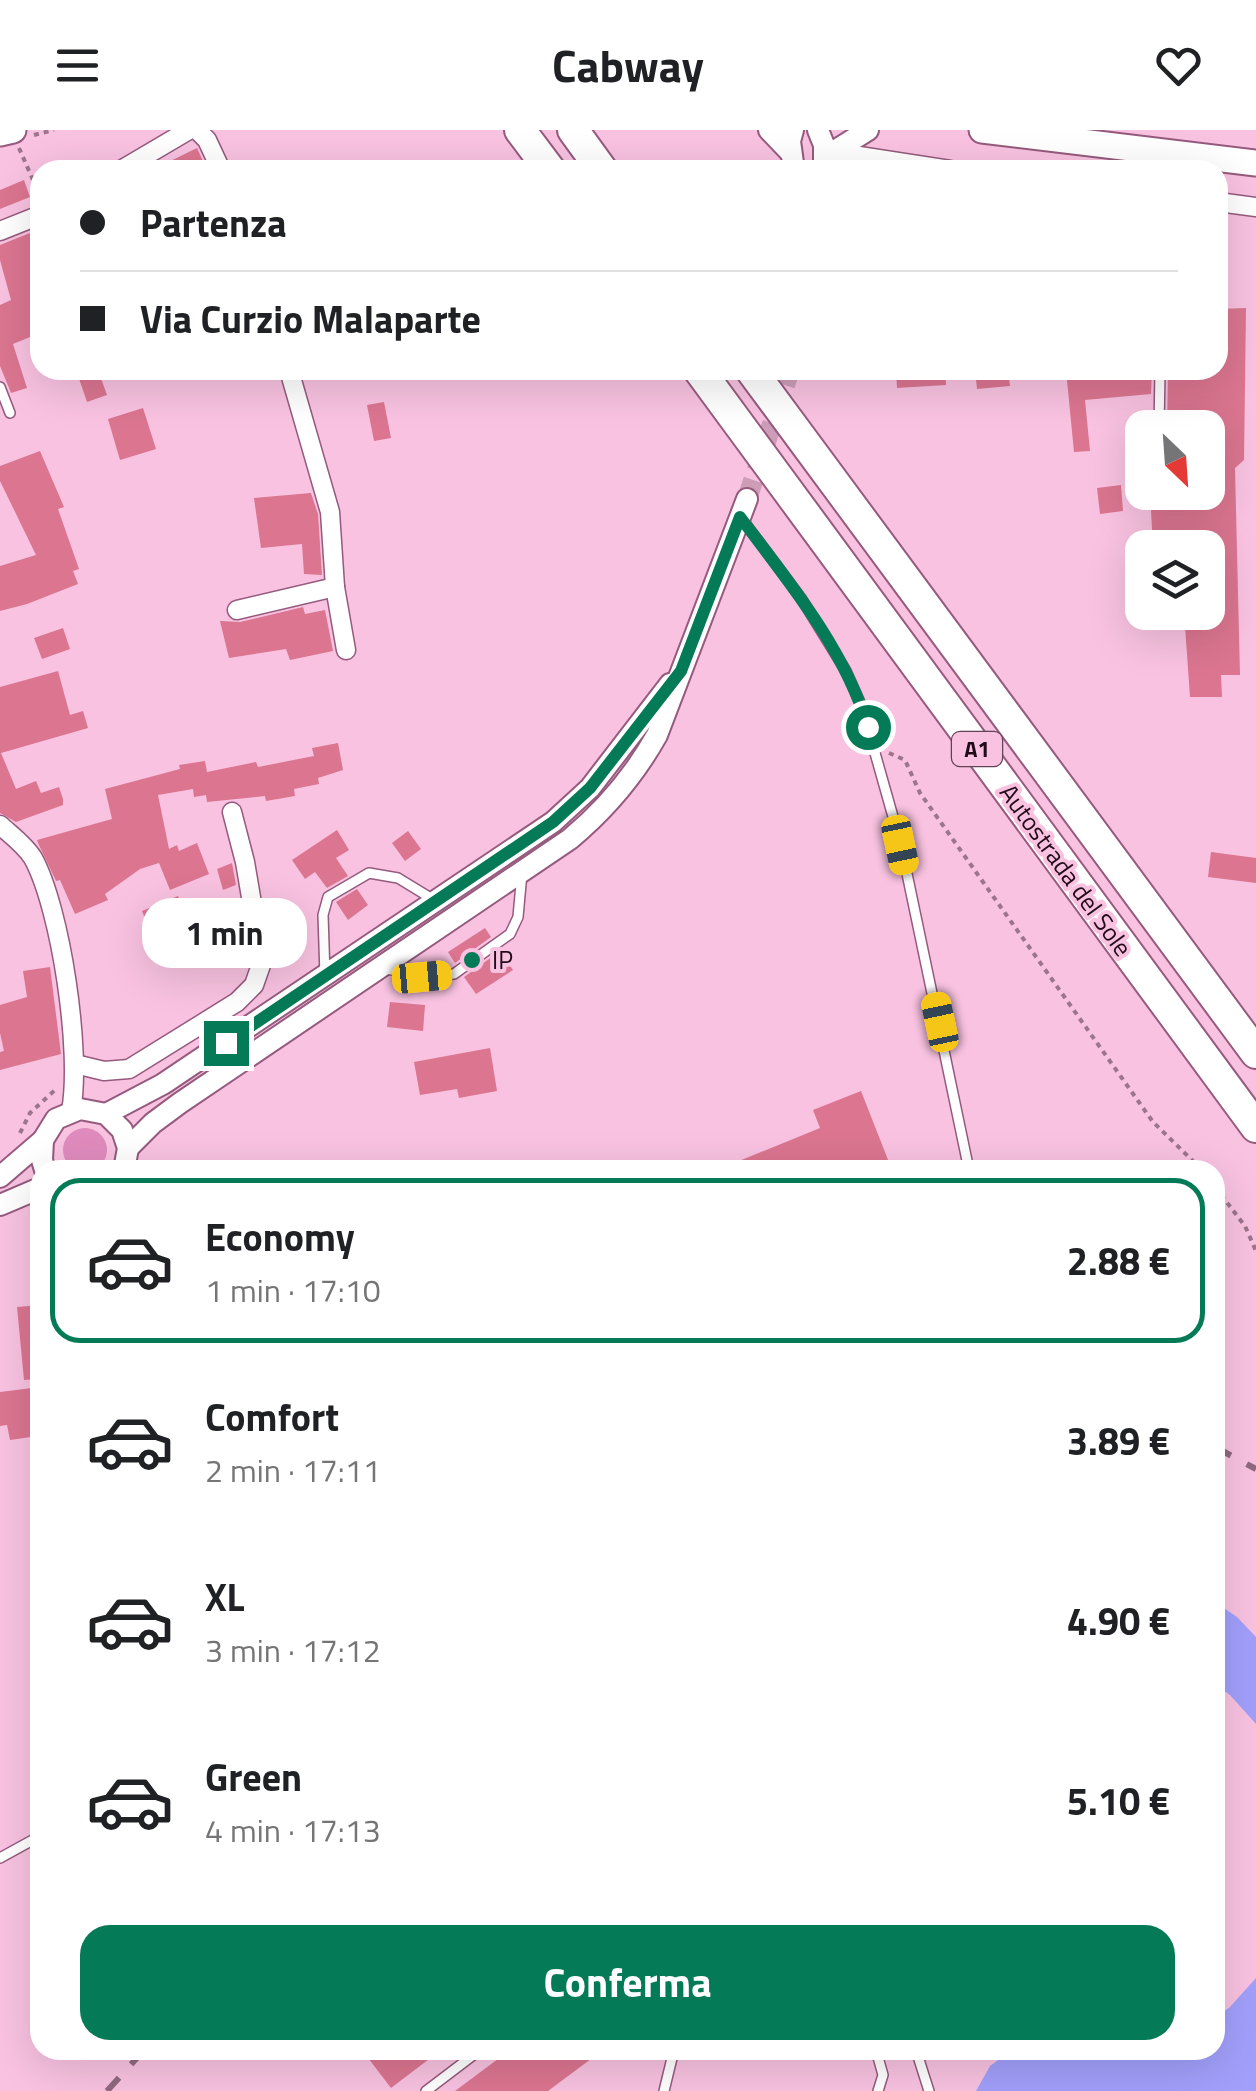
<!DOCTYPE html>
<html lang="it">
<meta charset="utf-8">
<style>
:root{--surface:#fff;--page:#f6f6f6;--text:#202124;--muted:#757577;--line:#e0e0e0;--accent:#057a56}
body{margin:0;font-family:"Titillium Web",sans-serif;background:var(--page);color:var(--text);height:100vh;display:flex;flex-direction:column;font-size:38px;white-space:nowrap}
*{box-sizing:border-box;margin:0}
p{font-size:32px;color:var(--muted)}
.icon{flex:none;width:55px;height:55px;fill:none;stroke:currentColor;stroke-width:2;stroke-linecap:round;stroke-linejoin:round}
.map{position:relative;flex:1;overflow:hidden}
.details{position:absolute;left:30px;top:1030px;width:1195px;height:900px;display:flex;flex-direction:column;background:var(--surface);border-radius:30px;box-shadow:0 10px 40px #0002}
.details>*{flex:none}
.guide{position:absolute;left:30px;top:30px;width:1198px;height:220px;border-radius:30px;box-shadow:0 10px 40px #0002;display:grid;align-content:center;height:220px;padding:0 50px;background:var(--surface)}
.needle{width:65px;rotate:155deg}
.tools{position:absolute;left:1125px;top:280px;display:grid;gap:20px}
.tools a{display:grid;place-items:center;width:100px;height:100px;border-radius:20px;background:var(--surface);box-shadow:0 10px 40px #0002;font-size:50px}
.end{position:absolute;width:45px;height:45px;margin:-22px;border:12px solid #057a56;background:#fff;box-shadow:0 0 0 5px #fff}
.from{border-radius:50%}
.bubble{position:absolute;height:70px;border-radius:30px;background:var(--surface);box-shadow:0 10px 40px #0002;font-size:32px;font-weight:700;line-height:70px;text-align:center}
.car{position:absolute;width:30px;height:60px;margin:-30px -15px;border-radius:12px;box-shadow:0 0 8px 2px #0007;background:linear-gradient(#f5c518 24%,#345 0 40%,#f5c518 0 76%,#345 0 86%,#f5c518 0)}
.guide b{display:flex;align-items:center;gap:35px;height:95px;font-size:38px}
.guide b+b{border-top:2px solid var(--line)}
.guide i{width:25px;height:25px;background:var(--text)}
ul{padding:18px 0 0;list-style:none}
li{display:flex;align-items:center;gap:30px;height:165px;margin:0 20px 15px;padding:0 30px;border:5px solid transparent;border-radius:30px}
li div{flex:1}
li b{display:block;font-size:38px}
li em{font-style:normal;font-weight:700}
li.current{border-color:var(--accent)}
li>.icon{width:90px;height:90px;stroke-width:1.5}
.primary-button{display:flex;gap:20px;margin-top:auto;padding:20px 50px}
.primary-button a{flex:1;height:115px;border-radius:30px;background:var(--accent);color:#fff;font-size:40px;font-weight:700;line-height:115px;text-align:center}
header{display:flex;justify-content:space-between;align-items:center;height:130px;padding:0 50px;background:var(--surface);font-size:45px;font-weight:700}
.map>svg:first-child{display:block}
.green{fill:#df8bbd}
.water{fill:#a19ffa}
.building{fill:#db7590}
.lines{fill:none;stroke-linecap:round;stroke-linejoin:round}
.tertiary-tunnel{stroke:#cd9db8;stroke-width:20;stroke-dasharray:20 10;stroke-linecap:butt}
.service-casing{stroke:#955a7d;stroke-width:12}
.minor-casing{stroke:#955a7d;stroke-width:21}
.tertiary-casing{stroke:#955a7d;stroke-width:24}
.primary-casing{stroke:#955a7d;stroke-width:29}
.motorway-casing{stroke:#955a7d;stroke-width:34}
.path{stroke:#9c748b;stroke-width:4;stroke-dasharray:5 5;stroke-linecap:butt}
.service{stroke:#fff;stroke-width:9}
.minor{stroke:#fff;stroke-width:18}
.tertiary{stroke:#fff;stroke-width:20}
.primary{stroke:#fff;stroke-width:25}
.motorway{stroke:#fff;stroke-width:30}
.rail{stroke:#8f697f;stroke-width:6;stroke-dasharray:18 18;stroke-linecap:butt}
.route{stroke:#057a56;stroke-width:12}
.poi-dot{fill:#057a56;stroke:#f8c2e0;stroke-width:4}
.labels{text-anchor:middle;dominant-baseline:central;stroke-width:8;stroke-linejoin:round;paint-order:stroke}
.shield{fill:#f8c2e0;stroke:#624255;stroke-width:2.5}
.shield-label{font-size:22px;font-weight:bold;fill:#210b19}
.street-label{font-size:25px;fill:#210b19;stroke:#f8c2e0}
.poi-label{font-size:25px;fill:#210b19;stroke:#f8c2e0;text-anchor:start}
</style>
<header><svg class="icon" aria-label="menu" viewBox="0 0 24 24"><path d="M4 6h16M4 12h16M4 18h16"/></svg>Cabway<svg class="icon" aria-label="heart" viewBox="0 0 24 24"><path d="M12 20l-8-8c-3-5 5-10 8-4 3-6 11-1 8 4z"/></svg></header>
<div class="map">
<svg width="1256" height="1961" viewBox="0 0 1256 1961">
<rect width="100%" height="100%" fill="#f8c2e0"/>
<circle class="green" cx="85" cy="1020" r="22"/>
<g class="water">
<polygon points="1215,1472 1237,1487 1256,1507 1256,1594 1230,1565 1215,1554"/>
<polygon points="1256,1848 1256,1961 976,1961 990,1936 1012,1920 1215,1920 1215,1886 1229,1878"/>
</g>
<g class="building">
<polygon points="197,18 207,40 152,40"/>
<polygon points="24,50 30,67 0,79 0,60"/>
<polygon points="40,99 40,203 13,214 27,258 11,263 0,236 0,175 11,170 0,130 0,115"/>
<polygon points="1246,178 1244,330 1235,338 1240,545 1221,545 1222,567 1190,567 1184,482 1208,482 1208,418 1153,418 1150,362 1208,362 1208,298 1167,298 1168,240 1218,240 1218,179"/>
<polygon points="76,240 98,240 107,265 87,272"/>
<polygon points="896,240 945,240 946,255 897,258"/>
<polygon points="975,240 1008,240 1010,256 977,259"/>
<polygon points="1066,240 1152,240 1151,264 1085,270 1090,321 1074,322"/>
<polygon points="384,272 391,308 374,311 367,275"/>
<polygon points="143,278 156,319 120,330 108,289"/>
<polygon points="40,321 64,377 58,379 79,439 73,441 78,454 27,474 0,481 0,436 36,425 0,351 0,336"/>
<polygon points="1121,355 1123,381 1100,384 1097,358"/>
<polygon points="311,363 318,384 322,445 304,444 302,414 261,418 254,368"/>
<polygon points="303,477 305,484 325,480 333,521 290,530 286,519 229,528 220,491 240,492"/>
<polygon points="63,498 70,519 42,529 34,508"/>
<polygon points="58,541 70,585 83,581 88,598 1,623 16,659 36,651 41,663 59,657 63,669 63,675 16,692 0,683 0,557"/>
<polygon points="338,613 343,640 318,648 319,654 294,659 295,666 266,671 265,666 207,672 206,665 194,667 193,659 158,665 169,719 177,715 179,721 197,713 209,744 170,760 159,733 140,739 105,764 108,770 75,784 60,750 56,751 38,713 37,710 112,689 105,659 180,639 179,635 205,631 207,642 256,632 258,637 314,626 312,618"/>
<polygon points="337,700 349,720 336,728 348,746 327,758 315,742 305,749 292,730"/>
<polygon points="408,701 421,719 405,731 392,713"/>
<polygon points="1211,722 1256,728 1256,753 1208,747"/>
<polygon points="232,733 236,755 223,760 217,739"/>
<polygon points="357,759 368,775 348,790 336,772"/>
<polygon points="178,766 190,795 154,810 142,781"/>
<polygon points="485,798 491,807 455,833 448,822"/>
<polygon points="500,821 513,840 476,864 464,847"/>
<polygon points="50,837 61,924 0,940 0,922 4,921 0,903 0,875 27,867 23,841"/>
<polygon points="390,872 425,875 423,901 387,897"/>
<polygon points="490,918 497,961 459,968 457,959 420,965 414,932"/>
<polygon points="861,961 892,1040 800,1040 797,1035 784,1040 717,1040 820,998 813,980"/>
<polygon points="40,1175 40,1249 24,1250 17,1177"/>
<polygon points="32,1258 38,1306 10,1310 7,1295 0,1296 0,1262"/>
<polygon points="362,1920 441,1920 391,1958"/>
<polygon points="510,1920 603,1920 548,1961 455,1961"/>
</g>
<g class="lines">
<polyline class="tertiary-tunnel" points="747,369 790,240"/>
<g class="service-casing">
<g id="service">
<polyline points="0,257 10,283"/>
<polyline points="1159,298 1160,240"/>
<polyline points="742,389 801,468 846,541 862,577 901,715 969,1040"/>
<polyline points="383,838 422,847 454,844 510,804 518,787 522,743"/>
<polyline points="325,846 323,785 328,767 369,743 398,748 434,770"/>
<polyline points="0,1728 40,1706"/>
<polyline points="876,1920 883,1945 878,1961"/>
<polyline points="916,1920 929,1961"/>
<polyline points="426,1961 480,1920"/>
<polyline points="664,1961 674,1920"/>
</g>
</g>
<g class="minor-casing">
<g id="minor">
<polyline points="197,0 207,10 221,40"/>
<polyline points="833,22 950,40"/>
<polyline points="121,40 189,0"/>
<polyline points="1218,72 1256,77"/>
<polyline points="0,101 40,85"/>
<polyline points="289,240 330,382 335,457 346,520"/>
<polyline points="237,480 335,457"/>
<path d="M0,695C11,705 25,715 33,728C61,779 82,923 71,981"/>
<polyline points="75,934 104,941 129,939 237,872 254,855 262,832 245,732 232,682"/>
</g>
</g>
<g class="tertiary-casing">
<g id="tertiary">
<polyline points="769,0 791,23"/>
<polyline points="793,0 790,11 794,40"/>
<polyline points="818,0 824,15 824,33"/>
<polyline points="821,40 833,22 868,0"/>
<polyline points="106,984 163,954 553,692 590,658 670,554"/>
<polyline points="43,1010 42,1030 45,1040"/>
<path d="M128,1018L153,993L180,973L570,709C606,679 634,646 657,605L747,369"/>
<polyline points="0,1047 43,1010 56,989 80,979 106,984 122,1000 128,1018 124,1040"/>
<polyline points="0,1075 40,1058"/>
</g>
</g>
<g class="primary-casing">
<g id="primary">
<polyline points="982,0 1256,33"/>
<polyline points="0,3 13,0"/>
</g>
</g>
<g class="motorway-casing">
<g id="motorway">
<polyline points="520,0 550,40"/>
<polyline points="573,0 602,40"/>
<polyline points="699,240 1256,997"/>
<polyline points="751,240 1256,923"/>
</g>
</g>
<g class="path">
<polyline points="34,5 54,0"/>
<polyline points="19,18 40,66"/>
<polyline points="90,40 103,32"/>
<polyline points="889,623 905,630 920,663 1153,992 1202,1040"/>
<polyline points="20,1003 30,983 55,960"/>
<polyline points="1215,1057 1245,1096 1256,1121"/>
</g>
<use href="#service" class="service"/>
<use href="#minor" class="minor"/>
<use href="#tertiary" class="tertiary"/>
<use href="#primary" class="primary"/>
<use href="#motorway" class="motorway"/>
<g class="rail">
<polyline points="1215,1317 1256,1339"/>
<polyline points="107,1961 144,1920"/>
</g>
</g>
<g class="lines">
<path class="route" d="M226,913L553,692L590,658L681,541L740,387C789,452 844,518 868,597"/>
</g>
<circle class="poi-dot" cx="472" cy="830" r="10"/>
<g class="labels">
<rect class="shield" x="952" y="602" width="50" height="34" rx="8"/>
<g class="shield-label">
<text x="977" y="619">A1</text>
</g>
<g class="street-label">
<text transform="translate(1066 740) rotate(54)">Autostrada del Sole</text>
</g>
<g class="poi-label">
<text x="492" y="830">IP</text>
</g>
</g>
</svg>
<div class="tools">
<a><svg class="needle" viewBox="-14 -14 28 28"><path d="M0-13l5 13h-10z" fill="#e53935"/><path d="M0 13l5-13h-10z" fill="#757577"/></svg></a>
<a><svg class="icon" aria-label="layers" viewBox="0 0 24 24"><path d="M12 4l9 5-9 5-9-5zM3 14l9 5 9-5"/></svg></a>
</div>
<i class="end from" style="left:868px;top:597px"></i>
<i class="end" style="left:226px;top:913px"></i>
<div class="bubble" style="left:142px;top:768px;width:165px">1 min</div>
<i class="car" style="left:900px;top:715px;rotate:168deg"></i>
<i class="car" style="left:422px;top:847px;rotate:85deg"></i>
<i class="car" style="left:940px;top:892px;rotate:348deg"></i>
<div class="guide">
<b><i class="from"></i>Partenza</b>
<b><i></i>Via Curzio Malaparte</b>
</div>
<section class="details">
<ul>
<li class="current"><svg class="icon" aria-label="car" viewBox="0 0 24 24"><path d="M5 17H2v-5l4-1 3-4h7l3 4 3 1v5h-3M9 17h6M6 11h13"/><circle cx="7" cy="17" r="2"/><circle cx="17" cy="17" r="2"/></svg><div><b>Economy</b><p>1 min · 17:10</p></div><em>2.88 €</em></li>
<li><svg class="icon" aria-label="car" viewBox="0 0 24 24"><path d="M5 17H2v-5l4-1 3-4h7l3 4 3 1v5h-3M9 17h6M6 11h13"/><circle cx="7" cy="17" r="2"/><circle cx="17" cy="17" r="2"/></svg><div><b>Comfort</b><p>2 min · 17:11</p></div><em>3.89 €</em></li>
<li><svg class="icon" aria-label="car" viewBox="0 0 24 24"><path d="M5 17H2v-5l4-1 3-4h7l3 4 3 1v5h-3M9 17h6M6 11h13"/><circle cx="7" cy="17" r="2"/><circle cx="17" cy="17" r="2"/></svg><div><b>XL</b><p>3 min · 17:12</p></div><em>4.90 €</em></li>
<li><svg class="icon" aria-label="car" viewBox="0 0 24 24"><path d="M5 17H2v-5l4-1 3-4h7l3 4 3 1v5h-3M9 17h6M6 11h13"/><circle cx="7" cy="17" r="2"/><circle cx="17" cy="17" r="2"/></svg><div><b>Green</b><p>4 min · 17:13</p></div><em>5.10 €</em></li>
</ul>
<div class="primary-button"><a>Conferma</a></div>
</section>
</div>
